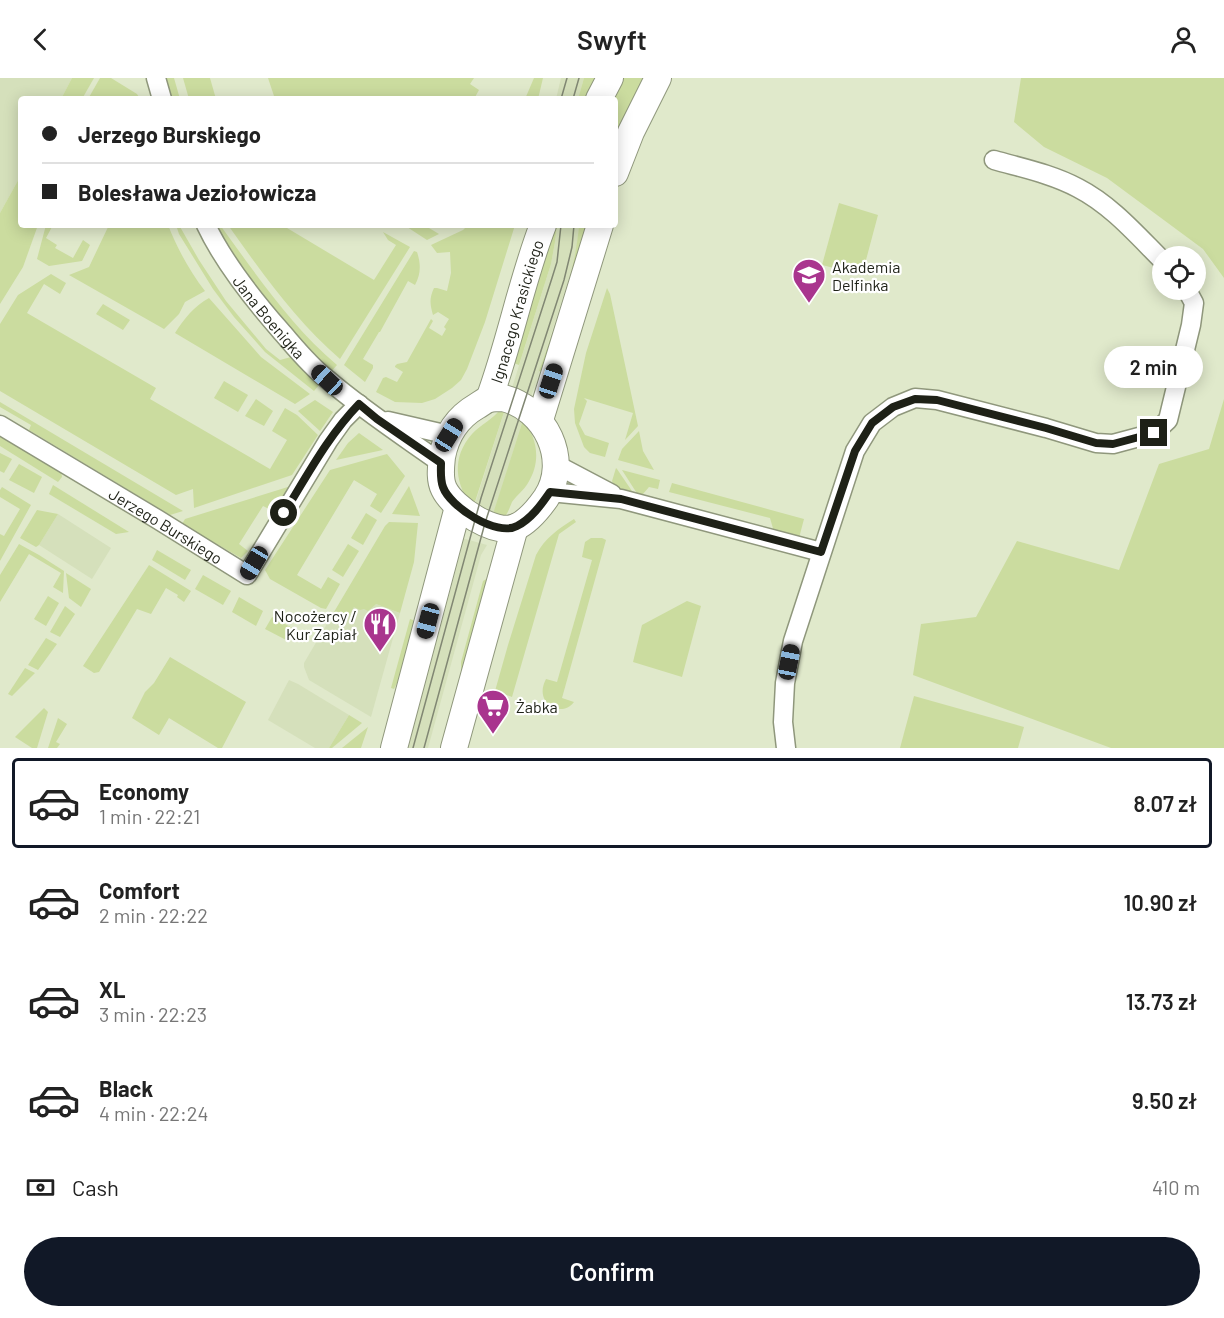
<!DOCTYPE html>
<meta charset="utf-8">
<style>
:root{--surface:#fff;--page:#f2f2f2;--text:#222;--muted:#767676;--line:#e0e0e0;--accent:#111827}
body{margin:0;font-family:Barlow,sans-serif;background:var(--page);color:var(--text);height:100vh;display:flex;flex-direction:column;font-size:22px;white-space:nowrap}
*{box-sizing:border-box;margin:0}
p{font-size:20px;color:var(--muted)}
.icon{flex:none;width:33px;height:33px;fill:none;stroke:currentColor;stroke-width:2;stroke-linecap:round;stroke-linejoin:round}
.map{position:relative;height:670px;overflow:hidden}
.drawer{display:flex;flex-direction:column;background:var(--surface);flex:1}
.drawer>*{flex:none}
.top-card{position:absolute;left:18px;top:18px;width:600px;height:132px;border-radius:6px;box-shadow:0 3px 15px #0003;display:grid;align-content:center;height:132px;padding:0 24px;background:var(--surface)}
.controls{position:absolute;left:1152px;top:168px;display:grid;gap:12px}
.controls a{display:grid;place-items:center;width:54px;height:54px;border-radius:50%;background:var(--surface);box-shadow:0 3px 15px #0003;font-size:30px}
.end{position:absolute;width:27px;height:27px;margin:-14px;border:8px solid #1e2117;background:#fff;box-shadow:0 0 0 3px #fff}
.from{border-radius:50%}
.bubble{position:absolute;height:42px;border-radius:21px;background:var(--surface);box-shadow:0 3px 15px #0003;font-size:20px;font-weight:600;line-height:42px;text-align:center}
.car{position:absolute;width:18px;height:36px;margin:-18px -9px;border-radius:8px;box-shadow:0 0 4px 2px #0007;background:linear-gradient(#222 24%,#8ab4d8 0 40%,#222 0 76%,#8ab4d8 0 86%,#222 0)}
.top-card b{display:flex;align-items:center;gap:21px;height:57px;font-size:22px}
.top-card b+b{border-top:2px solid var(--line)}
.top-card i{width:15px;height:15px;background:var(--text)}
ul{padding:10px 0 0;list-style:none}
li{display:flex;align-items:center;gap:18px;height:90px;margin:0 12px 9px;padding:0 12px;border:3px solid transparent;border-radius:6px}
li div{flex:1}
li b{display:block;font-size:22px}
li em{font-style:normal;font-weight:600}
li.current{border-color:var(--accent)}
li>.icon{width:54px;height:54px;stroke-width:1.5}
.pay{display:flex;align-items:center;gap:15px;height:66px;padding:0 24px;font-size:22px}
.pay p{margin-inline-start:auto}
.cta{display:flex;gap:12px;margin-top:auto;padding:12px 24px}
.cta a{flex:1;height:69px;border-radius:36px;background:var(--accent);color:#fff;font-size:24px;font-weight:600;line-height:69px;text-align:center}
header{display:flex;justify-content:space-between;align-items:center;height:78px;padding:0 24px;background:var(--surface);font-size:27px;font-weight:600}
.map>svg:first-child{display:block}
.built{fill:#d5e0bb}
.green{fill:#cbdc9f}
.lines{fill:none;stroke-linecap:round;stroke-linejoin:round}
.minor-casing{stroke:#8f977c;stroke-width:21}
.secondary-casing{stroke:#8f977c;stroke-width:28}
.minor{stroke:#fff;stroke-width:18}
.secondary{stroke:#fff;stroke-width:26}
.tram{stroke:#818773;stroke-width:1.5}
.route{stroke:#1e2117;stroke-width:8}
.labels{text-anchor:middle;dominant-baseline:central;stroke-width:4.5;stroke-linejoin:round;paint-order:stroke}
.poi-label{font-size:16px;fill:#1e2117;stroke:#fff;text-anchor:start}
.street-label{font-size:16px;fill:#1e2117;stroke:#fff}
</style>
<header><svg class="icon" aria-label="back" viewBox="0 0 24 24"><path d="M15 5l-7 7 7 7"/></svg>Swyft<svg class="icon" aria-label="person" viewBox="0 0 24 24"><circle cx="12" cy="8" r="4"/><path d="M4 21q1-7 8-7t8 7"/></svg></header>
<div class="map">
<svg width="1224" height="670" viewBox="0 0 1224 670">
<rect width="100%" height="100%" fill="#e0e9cb"/>
<g class="built">
<polygon points="0,0 72,0 61,21 21,21 21,97 0,135"/>
<polygon points="561,0 584,0 578,21 556,21"/>
<polygon points="557,147 579,147 577,170 571,194 530,322 511,313 551,186 555,164"/>
<polygon points="506,328 524,339 492,441 473,432"/>
<polygon points="58,436 111,470 92,501 39,467"/>
<polygon points="462,460 487,467 481,477 428,670 408,670 461,473"/>
<polygon points="376,526 400,535 371,639 309,602 304,589 304,585 331,539 339,543 354,529"/>
<polygon points="289,602 298,606 349,637 329,670 315,670 268,642"/>
</g>
<g class="green">
<polygon points="72,0 94,0 82,21 61,21"/>
<polygon points="100,0 111,0 137,16 140,21 88,21"/>
<polygon points="166,0 174,0 180,21 172,21"/>
<polygon points="183,0 210,0 216,21 189,21"/>
<polygon points="268,0 474,0 470,6 479,12 474,21 275,21"/>
<polygon points="534,0 543,0 538,21 525,21"/>
<polygon points="584,0 600,0 589,21 578,21"/>
<polygon points="621,0 647,0 615,70 615,21 609,21"/>
<polygon points="1021,0 1224,0 1224,200 1203,171 1107,100 1044,69 1014,44"/>
<polygon points="21,97 21,147 38,147 23,189 0,226 0,135"/>
<polygon points="839,125 878,137 862,197 822,187"/>
<polygon points="46,147 53,147 46,160 57,167 55,170 73,180 83,162 90,167 82,183 49,188 37,181"/>
<path d="M109,147H168C177,170 190,194 205,213L185,224L179,236L164,251L69,197L89,189Z"/>
<polygon points="176,147 179,147 199,182 226,223 266,271 280,282 291,279 319,307 314,313 265,274 234,239 213,211 179,156"/>
<path d="M216,147H220C256,196 290,247 337,287L330,295L274,233L250,201Z"/>
<path d="M228,147H282L374,202L396,167L388,162L383,154L410,169L340,281C296,243 262,195 228,147Z"/>
<polygon points="404,147 424,147 439,156 427,162"/>
<path d="M468,147H515L485,244L467,291L461,302L452,310L435,321L422,325L395,324L376,314L383,300L386,299L397,304L403,294L395,289V288L397,286L407,284L431,241L433,243L429,250L442,258L446,251L444,249L449,241L438,234L433,237C430,226 429,221 434,210H437L447,213L451,195L450,174L437,175L431,167L463,152Z"/>
<polygon points="552,147 557,147 555,164 551,186 519,287 511,284"/>
<path d="M579,147H591L545,295L539,293C555,246 575,198 579,147Z"/>
<path d="M414,173L417,174C421,186 421,196 415,207L408,203L380,254H379L363,281L373,287V290L365,304L344,287Z"/>
<polygon points="51,196 66,205 60,216 44,206 27,235 156,310 150,321 270,391 287,362 272,353 285,330 297,337 318,357 292,397 194,430 193,411 176,417 0,313 0,246 18,217"/>
<polygon points="607,210 610,216 638,348 625,362 633,335 584,320 587,323 579,346 585,357 609,365 605,379 590,375 584,369 575,345 574,331 586,275"/>
<path d="M209,220L261,279L310,316L295,326L175,255C184,241 194,228 209,220Z"/>
<polygon points="103,226 130,242 123,252 96,236"/>
<polygon points="224,303 248,317 238,334 214,320"/>
<polygon points="256,321 273,333 264,348 245,338"/>
<polygon points="1224,321 1224,670 1111,670 913,597 921,546 976,539 1017,463 1119,492 1159,386 1209,371"/>
<polygon points="315,322 333,334 320,353 298,333"/>
<polygon points="0,324 183,433 170,437 29,352 31,347 0,329"/>
<path d="M501,330L505,331L473,430C455,406 451,380 472,356C481,346 493,342 501,330Z"/>
<path d="M523,342C538,361 541,384 528,405C524,412 517,417 512,424C510,428 509,433 506,437L492,439Z"/>
<polygon points="0,353 61,392 62,399 58,404 0,368"/>
<polygon points="639,353 643,373 654,392 618,382 622,371"/>
<polygon points="359,355 383,372 336,382 348,365"/>
<polygon points="0,375 12,381 4,395 0,393"/>
<polygon points="387,376 405,398 381,435 370,428 377,416 354,402 297,497 321,511 328,499 340,506 326,531 321,530 270,501 265,492 330,392"/>
<polygon points="19,386 42,399 34,415 9,402"/>
<polygon points="616,390 617,391 634,416 616,411 612,403"/>
<polygon points="622,392 660,402 658,411 649,409 643,416 638,417"/>
<polygon points="672,405 804,441 799,460 774,454 770,440 669,414"/>
<polygon points="53,407 129,454 116,456 49,416"/>
<polygon points="291,408 273,433 263,428 239,466 248,473 241,480 182,446 185,441"/>
<polygon points="409,408 420,438 392,436"/>
<polygon points="2,409 31,427 0,483 0,456 4,458 20,431 0,419 0,412"/>
<polygon points="37,432 58,436 39,467 36,469 20,460"/>
<polygon points="366,435 377,442 363,467 351,460"/>
<path d="M574,441L576,444L559,456L512,619L495,613L508,567L536,477C545,460 558,451 574,441Z"/>
<polygon points="389,444 418,445 414,484 400,535 376,526 368,533 364,531 360,532 354,529 347,541 339,543 331,539 385,448"/>
<path d="M591,460H602L606,462L562,620L574,624C561,641 533,625 546,601L557,604L592,482L582,479L585,464Z"/>
<polygon points="19,466 39,477 64,493 63,515 53,509 61,495 29,476 0,524 0,497"/>
<polygon points="348,466 359,473 343,499 332,492"/>
<polygon points="157,472 191,492 185,502 152,482"/>
<polygon points="149,487 191,513 184,524 177,519 178,517 166,510 151,536 137,531 99,594 94,595 83,588"/>
<polygon points="66,495 91,511 81,529 69,520"/>
<polygon points="203,497 231,513 223,527 195,511"/>
<polygon points="488,500 446,670 440,670 461,596 461,584 483,503"/>
<polygon points="48,518 59,525 46,548 34,541"/>
<polygon points="239,519 263,533 256,548 232,534"/>
<polygon points="687,523 701,528 682,599 633,584 642,547"/>
<polygon points="65,528 75,536 60,559 50,554"/>
<polygon points="272,539 296,552 290,564 265,551"/>
<polygon points="410,541 413,542 417,550 405,589 394,611 391,610"/>
<polygon points="46,560 57,566 38,592 28,587"/>
<polygon points="170,579 246,624 222,670 218,670 169,640 159,657 132,640 145,614 154,605"/>
<polygon points="25,590 35,595 12,618 8,616"/>
<polygon points="914,618 1024,649 1018,670 900,670"/>
<polygon points="44,630 48,634 37,670 32,670 15,659"/>
<polygon points="349,637 362,645 332,670 329,670"/>
<polygon points="58,640 67,646 56,664 60,666 57,670 48,670"/>
<polygon points="368,649 361,670 342,670"/>
</g>
<g class="lines">
<g class="minor-casing">
<g id="minor">
<polyline points="156,0 162,21"/>
<path d="M994,82C1022,90 1052,96 1078,110C1111,127 1136,156 1162,182"/>
<path id="s1" d="M206,147C224,185 252,220 280,252C295,269 309,287 327,301C363,332 403,358 441,385"/>
<polyline points="388,343 449,357"/>
<path id="s2" d="M0,347L157,441L247,497L328,363L343,342L359,326"/>
<polyline points="557,387 612,416"/>
<polyline points="550,414 621,421 821,474"/>
<polyline points="786,670 783,644 785,605 793,563 855,373 872,345 893,329 915,320 937,322 1046,350 1096,365 1113,366 1154,355 1168,342 1191,247 1194,225 1187,212"/>
</g>
</g>
<g class="secondary-casing">
<g id="secondary">
<polyline points="599,21 610,0"/>
<polyline points="615,95 631,54 658,0"/>
<path d="M503,320C545,330 571,382 546,420C539,430 527,444 516,449C495,458 453,430 444,411C439,401 441,389 442,379C446,357 458,339 477,328C481,326 485,322 489,321C493,320 498,320 503,320Z"/>
<path id="s3" d="M489,321C510,264 521,204 543,147"/>
<polyline points="540,342 600,147"/>
<polyline points="394,670 458,429"/>
<polyline points="454,670 515,449"/>
</g>
</g>
<use href="#minor" class="minor"/>
<use href="#secondary" class="secondary"/>
<g class="tram">
<polyline points="561,21 567,0"/>
<polyline points="573,21 579,0"/>
<polyline points="413,670 481,420 552,200 557,184 561,147"/>
<polyline points="424,670 485,445 564,202 572,169 574,147"/>
</g>
</g>
<g class="lines">
<path class="route" d="M284,435C307,398 328,358 359,326L377,341L441,385C441,393 440,401 443,409C450,429 497,459 517,448C531,441 541,427 550,414L621,421L821,474L855,373L872,345L893,329L915,321L937,322L1046,350L1096,365L1113,366L1154,355"/>
</g>
<defs>
<g id="school-pin" transform="scale(1.725)"><path d="M0 17L-7.5 6A9.5 9.5 0 1 1 7.5 6Z" fill="#a9358e" stroke="#fff"/><path d="M0-5L7-2L0 1L-7-2ZM-4 1L0 2.5L4 1V4Q0 6-4 4Z" fill="#fff"/></g>
<g id="restaurant-pin" transform="scale(1.725)"><path d="M0 17L-7.5 6A9.5 9.5 0 1 1 7.5 6Z" fill="#a9358e" stroke="#fff"/><path d="M-5-6h1v4h1v-4h1v4h1v-4h1v5L-1.5 .5V6h-2V.5L-5-1ZM5-6V6H3V1.5H1.5Q1.5-4 5-6Z" fill="#fff"/></g>
<g id="supermarket-pin" transform="scale(1.725)"><path d="M0 17L-7.5 6A9.5 9.5 0 1 1 7.5 6Z" fill="#a9358e" stroke="#fff"/><path d="M-6-5.5h2.5l.6 2H6L4.5 2H-2.5L-4.4-4H-6ZM-1.5 3.2a1.3 1.3 0 1 0 .1 0ZM3 3.2a1.3 1.3 0 1 0 .1 0Z" fill="#fff"/></g>
</defs>
<g fill-rule="evenodd">
<use href="#school-pin" x="809" y="197"/>
<use href="#restaurant-pin" x="380" y="546"/>
<use href="#supermarket-pin" x="493" y="628"/>
</g>
<g class="labels">
<g class="poi-label">
<text x="832" y="188">Akademia<tspan x="832" dy="18">Delfinka</tspan></text>
<text x="357" y="537" text-anchor="end">Nocożercy /<tspan x="357" dy="18">Kur Zapiał</tspan></text>
<text x="516" y="628">Żabka</text>
</g>
<g class="street-label">
<text stroke="none"><textPath href="#s3" startOffset="92">Ignacego Krasickiego</textPath></text>
<text stroke="none"><textPath href="#s1" startOffset="112">Jana Boenigka</textPath></text>
<text stroke="none"><textPath href="#s2" startOffset="194">Jerzego Burskiego</textPath></text>
</g>
</g>
</svg>
<div class="controls">
<a><svg class="icon" aria-label="locate" viewBox="0 0 24 24"><circle cx="12" cy="12" r="6"/><path d="M12 2v4M12 18v4M2 12h4M18 12h4"/></svg></a>
</div>
<i class="end from" style="left:284px;top:435px"></i>
<i class="end" style="left:1154px;top:355px"></i>
<div class="bubble" style="left:1104px;top:268px;width:99px">2 min</div>
<i class="car" style="left:327px;top:302px;rotate:313deg"></i>
<i class="car" style="left:551px;top:303px;rotate:18deg"></i>
<i class="car" style="left:449px;top:357px;rotate:32deg"></i>
<i class="car" style="left:254px;top:485px;rotate:211deg"></i>
<i class="car" style="left:428px;top:543px;rotate:195deg"></i>
<i class="car" style="left:789px;top:584px;rotate:11deg"></i>
<div class="top-card">
<b><i class="from"></i>Jerzego Burskiego</b>
<b><i></i>Bolesława Jeziołowicza</b>
</div>
</div>
<section class="drawer">
<ul>
<li class="current"><svg class="icon" aria-label="car" viewBox="0 0 24 24"><path d="M5 17H2v-5l4-1 3-4h7l3 4 3 1v5h-3M9 17h6M6 11h13"/><circle cx="7" cy="17" r="2"/><circle cx="17" cy="17" r="2"/></svg><div><b>Economy</b><p>1 min · 22:21</p></div><em>8.07 zł</em></li>
<li><svg class="icon" aria-label="car" viewBox="0 0 24 24"><path d="M5 17H2v-5l4-1 3-4h7l3 4 3 1v5h-3M9 17h6M6 11h13"/><circle cx="7" cy="17" r="2"/><circle cx="17" cy="17" r="2"/></svg><div><b>Comfort</b><p>2 min · 22:22</p></div><em>10.90 zł</em></li>
<li><svg class="icon" aria-label="car" viewBox="0 0 24 24"><path d="M5 17H2v-5l4-1 3-4h7l3 4 3 1v5h-3M9 17h6M6 11h13"/><circle cx="7" cy="17" r="2"/><circle cx="17" cy="17" r="2"/></svg><div><b>XL</b><p>3 min · 22:23</p></div><em>13.73 zł</em></li>
<li><svg class="icon" aria-label="car" viewBox="0 0 24 24"><path d="M5 17H2v-5l4-1 3-4h7l3 4 3 1v5h-3M9 17h6M6 11h13"/><circle cx="7" cy="17" r="2"/><circle cx="17" cy="17" r="2"/></svg><div><b>Black</b><p>4 min · 22:24</p></div><em>9.50 zł</em></li>
</ul>
<div class="pay"><svg class="icon" aria-label="cash" viewBox="0 0 24 24"><path d="M3 7h18v10H3z"/><circle cx="12" cy="12" r="2"/></svg>Cash<p>410 m</p></div>
<div class="cta"><a>Confirm</a></div>
</section>
